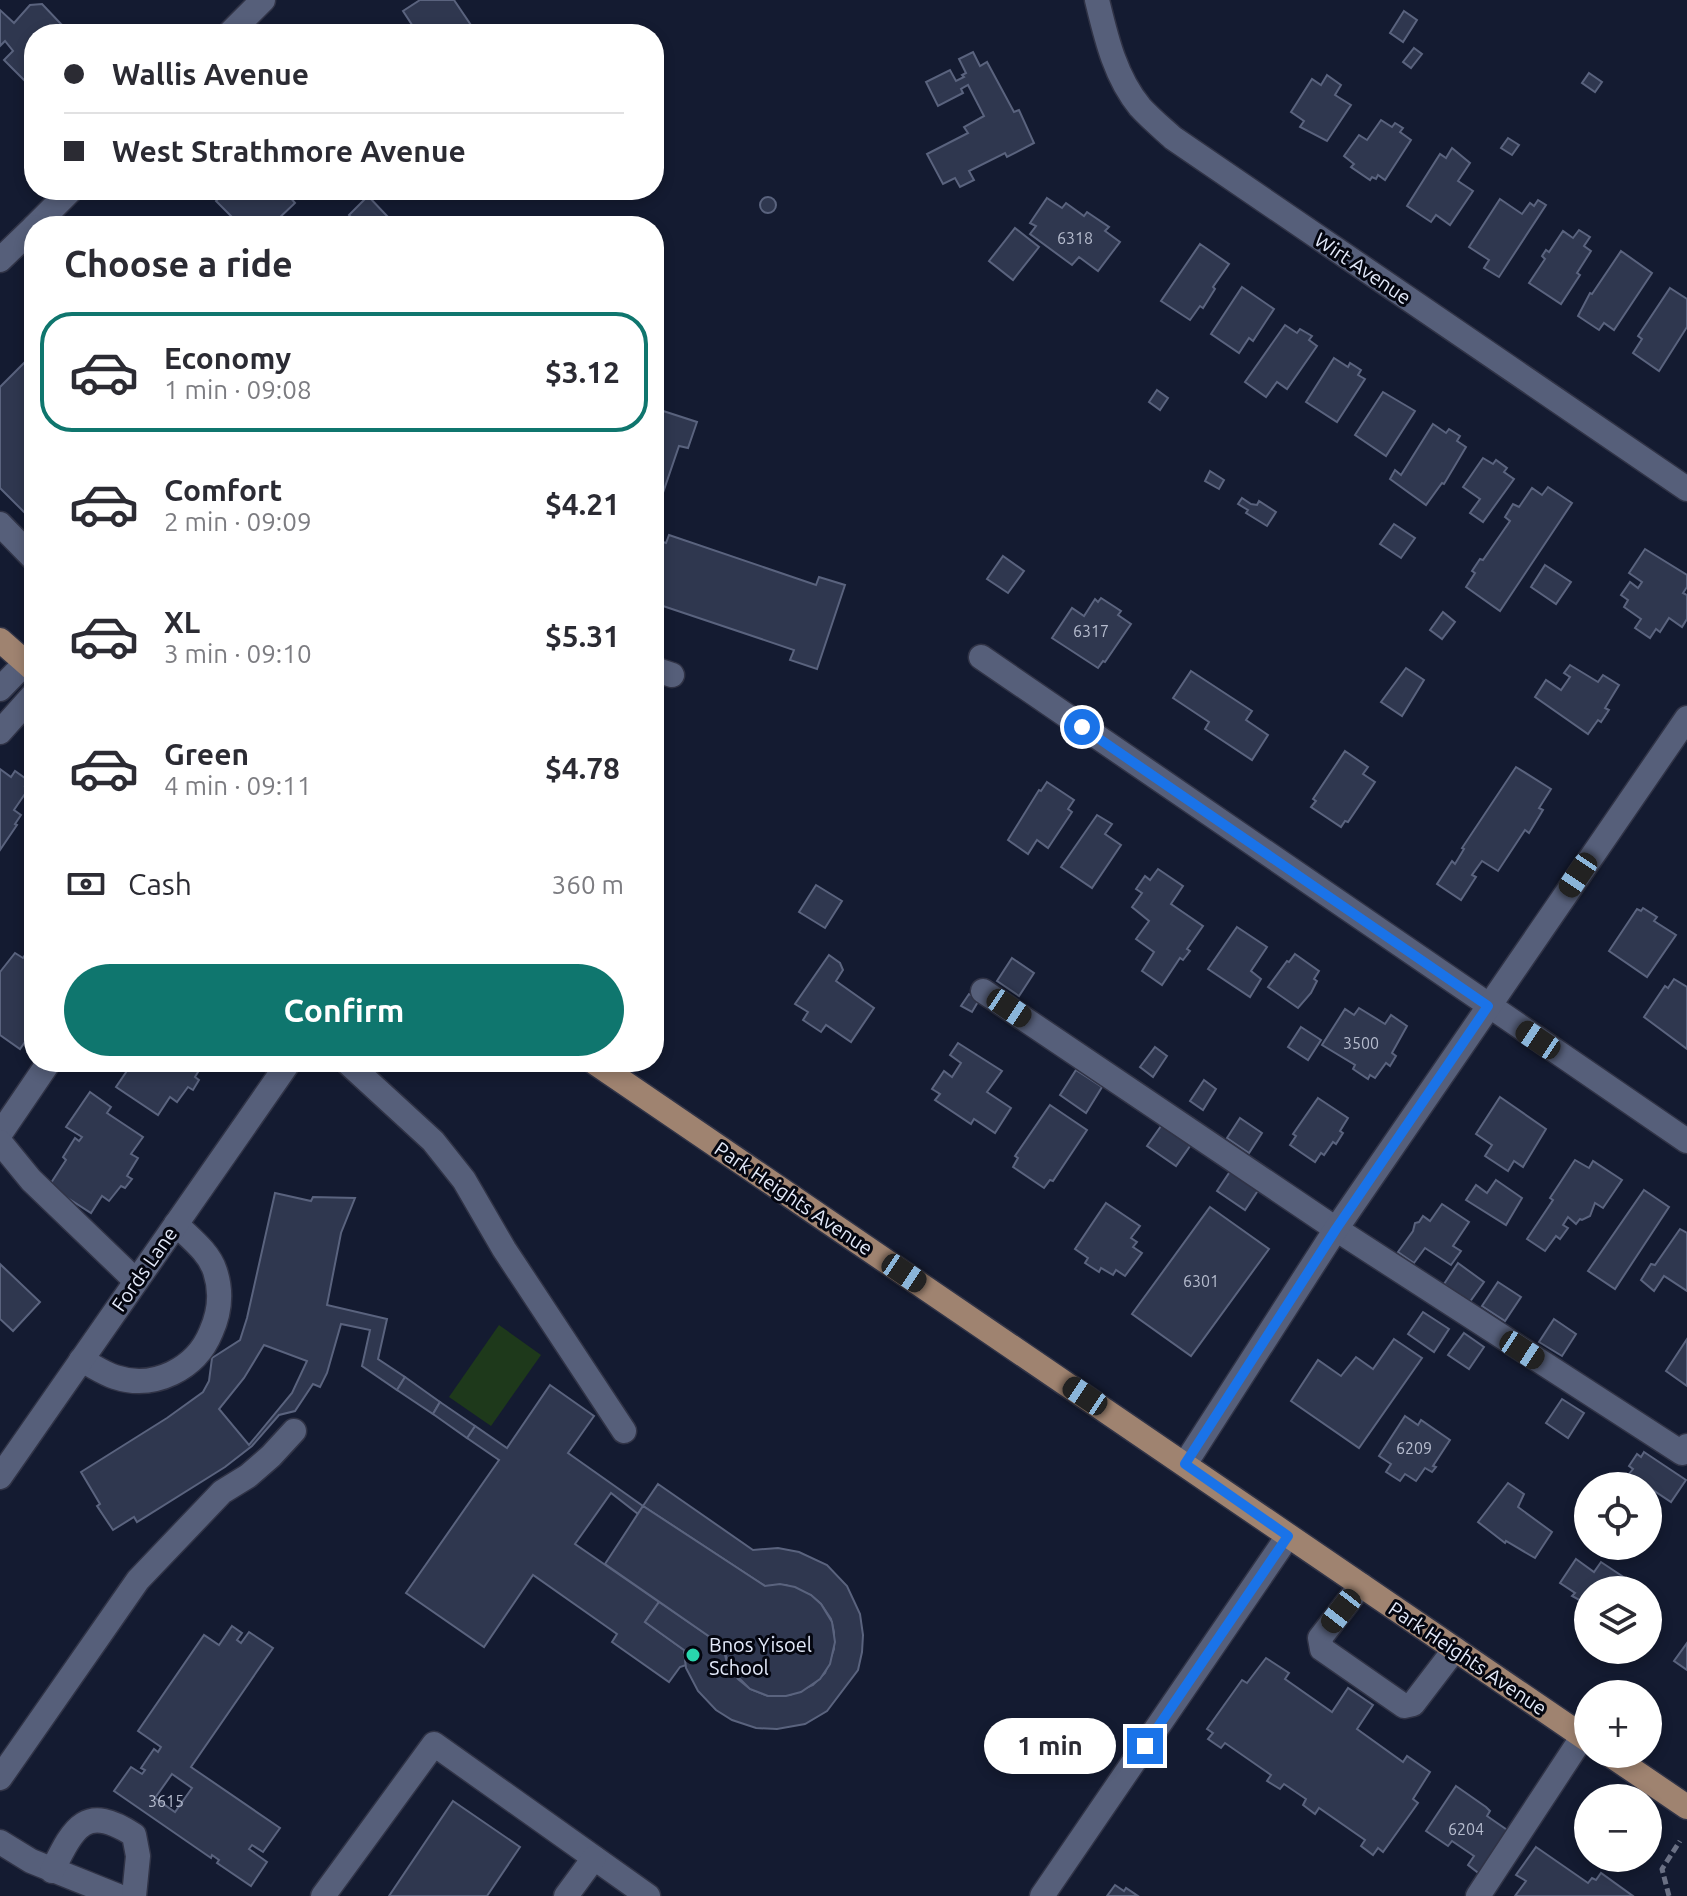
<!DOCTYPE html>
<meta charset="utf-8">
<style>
:root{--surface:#fff;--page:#f7f7f7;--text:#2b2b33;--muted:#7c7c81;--line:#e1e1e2;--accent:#0f766e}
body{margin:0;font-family:Ubuntu,sans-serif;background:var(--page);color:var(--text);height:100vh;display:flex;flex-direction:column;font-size:30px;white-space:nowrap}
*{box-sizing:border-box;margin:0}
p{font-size:26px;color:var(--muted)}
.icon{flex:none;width:44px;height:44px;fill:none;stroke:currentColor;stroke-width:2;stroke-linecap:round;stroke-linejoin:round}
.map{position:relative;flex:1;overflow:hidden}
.panel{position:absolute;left:24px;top:216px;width:640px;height:856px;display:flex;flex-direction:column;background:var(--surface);border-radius:32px;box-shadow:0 4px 12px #0003}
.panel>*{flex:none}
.guide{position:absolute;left:24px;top:24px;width:640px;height:176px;border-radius:32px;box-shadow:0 4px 12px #0003;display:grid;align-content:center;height:176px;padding:0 40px;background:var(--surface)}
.buttons{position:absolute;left:1574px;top:1472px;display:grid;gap:16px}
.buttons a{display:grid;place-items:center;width:88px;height:88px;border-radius:50%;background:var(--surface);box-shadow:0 4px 12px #0003;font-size:40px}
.end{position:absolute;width:36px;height:36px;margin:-18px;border:10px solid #1a73e8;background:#fff;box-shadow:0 0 0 4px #fff}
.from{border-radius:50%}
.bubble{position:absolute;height:56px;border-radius:28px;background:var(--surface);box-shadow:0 4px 12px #0003;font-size:26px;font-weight:700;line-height:56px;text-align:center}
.car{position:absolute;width:24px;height:48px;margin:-24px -12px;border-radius:10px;box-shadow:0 0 6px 2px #0007;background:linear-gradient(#222 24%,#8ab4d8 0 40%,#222 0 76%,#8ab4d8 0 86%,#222 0)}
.guide b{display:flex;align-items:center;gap:28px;height:76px;font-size:30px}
.guide b+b{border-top:2px solid var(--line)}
.guide i{width:20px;height:20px;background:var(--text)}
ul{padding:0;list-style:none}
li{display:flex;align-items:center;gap:24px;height:120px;margin:0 16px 12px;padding:0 24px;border:4px solid transparent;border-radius:32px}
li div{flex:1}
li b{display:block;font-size:30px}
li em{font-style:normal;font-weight:700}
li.selected{border-color:var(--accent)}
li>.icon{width:72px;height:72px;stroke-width:1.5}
h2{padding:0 40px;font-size:36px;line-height:96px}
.pay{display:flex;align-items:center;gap:20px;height:88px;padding:0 40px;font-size:30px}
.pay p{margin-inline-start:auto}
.action{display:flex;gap:16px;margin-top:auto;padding:16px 40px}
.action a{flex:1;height:92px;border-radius:48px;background:var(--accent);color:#fff;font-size:32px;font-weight:700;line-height:92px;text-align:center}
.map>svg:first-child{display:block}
.green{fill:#1e391b}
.building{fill:#2f374f;stroke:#5a637e;stroke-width:2;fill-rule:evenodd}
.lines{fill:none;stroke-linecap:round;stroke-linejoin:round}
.minor-casing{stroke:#303346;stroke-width:27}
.major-casing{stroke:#303346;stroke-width:27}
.path{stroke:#6a7084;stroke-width:5;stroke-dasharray:8 4;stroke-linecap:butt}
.minor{stroke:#565f7a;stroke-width:24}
.major{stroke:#9f8370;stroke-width:24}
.route{stroke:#1a73e8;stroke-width:10}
.poi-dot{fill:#29d5ad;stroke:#040610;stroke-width:3}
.labels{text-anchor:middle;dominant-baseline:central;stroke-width:6;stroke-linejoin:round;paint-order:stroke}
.number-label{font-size:16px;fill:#b6bcce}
.street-label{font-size:20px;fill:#e3e9f9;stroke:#040610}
.poi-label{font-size:20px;fill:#e3e9f9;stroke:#040610;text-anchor:start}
</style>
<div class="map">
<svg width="1687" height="1896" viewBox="0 0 1687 1896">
<rect width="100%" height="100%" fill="#141b31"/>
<polygon class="green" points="499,1325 541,1355 491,1426 449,1397"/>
<g class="building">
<polygon points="420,0 454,0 477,34 418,34 403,11"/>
<polygon points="42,4 61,24 76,34 34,34 34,86 32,88 4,60 13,51 5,41 0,46 0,10 14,23 30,5"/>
<polygon points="1404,11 1417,20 1403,42 1390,33"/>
<polygon points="1414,48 1422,54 1411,68 1403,62"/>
<polygon points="973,52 980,66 987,62 1014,112 1019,110 1034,143 1007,157 1005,153 969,171 974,180 960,187 955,178 943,184 927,154 968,133 964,127 984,116 968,85 961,89 963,93 938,106 926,82 950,70 956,81 964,77 962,75 966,73 959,59"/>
<polygon points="1589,73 1602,82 1595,92 1582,83"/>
<polygon points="1327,75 1341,85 1335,95 1351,105 1327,141 1300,127 1304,121 1291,112 1312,79 1321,85"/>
<polygon points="1381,120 1392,127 1395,123 1403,128 1400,132 1411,140 1385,180 1378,175 1376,179 1372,177 1370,180 1351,167 1354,164 1344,156 1359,135 1367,140"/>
<polygon points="1508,138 1519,145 1512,155 1501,148"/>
<polygon points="1452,148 1470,163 1458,181 1473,191 1450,225 1436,215 1431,222 1407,206 1440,154 1446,158"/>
<polygon points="227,190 284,190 295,203 276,221 278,224 276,226 252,226 249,223 241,226 216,201"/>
<polygon points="368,196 388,217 379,226 360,226 349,215"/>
<circle cx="768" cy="205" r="8"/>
<polygon points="1047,198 1062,208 1066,203 1084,216 1087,212 1109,227 1105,231 1120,242 1098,271 1079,257 1072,265 1030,234 1036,226 1030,223"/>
<polygon points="1500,199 1522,214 1530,203 1534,206 1538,200 1546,205 1499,277 1484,268 1489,260 1469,247"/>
<polygon points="1015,228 1039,247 1013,280 989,261"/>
<polygon points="1579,230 1590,237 1584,246 1591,251 1577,273 1580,275 1561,304 1529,283 1545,259 1542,256 1546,250 1549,252 1563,231 1573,238"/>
<polygon points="1200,244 1229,264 1213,287 1215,289 1203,308 1200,306 1190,320 1161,301"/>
<polygon points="1621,251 1652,273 1614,330 1604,323 1599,330 1578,316 1590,293 1592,294"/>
<polygon points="1242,287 1274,309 1253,341 1249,338 1239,353 1211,334"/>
<polygon points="1670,288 1687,299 1687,327 1659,371 1633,353 1642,339 1638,336"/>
<polygon points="1285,325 1297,333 1300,329 1312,336 1309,340 1317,346 1287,389 1277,382 1266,397 1245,382"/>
<polygon points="34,353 34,434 29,439 34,444 34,522 0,488 0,387"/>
<polygon points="1334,358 1348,367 1350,363 1361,370 1358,375 1365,379 1337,422 1306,402"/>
<polygon points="1157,390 1168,398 1160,410 1149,402"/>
<polygon points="1383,392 1415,411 1386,456 1355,435"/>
<polygon points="654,408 697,422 688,448 679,446 654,519"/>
<polygon points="1433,424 1446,433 1449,429 1460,436 1457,441 1466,447 1444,484 1442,483 1426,505 1390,479 1395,470 1401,475"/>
<polygon points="1483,458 1493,464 1496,460 1507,468 1504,472 1514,479 1483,522 1470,513 1480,499 1463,487"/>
<polygon points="1210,471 1224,480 1219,489 1205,481"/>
<polygon points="1548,487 1572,503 1500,611 1466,587 1475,573 1472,571 1480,559 1483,560 1510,521 1505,517 1513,504 1519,507 1532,488 1542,495"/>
<polygon points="1242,498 1251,504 1257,505 1259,501 1276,512 1267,526 1246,513 1248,510 1238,504"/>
<polygon points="1394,524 1415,538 1401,558 1380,544"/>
<polygon points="669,535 816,585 819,577 845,585 817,669 790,660 794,650 654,603 654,539 666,543"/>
<polygon points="1645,549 1687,575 1687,587 1683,593 1687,595 1687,619 1682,627 1669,618 1660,632 1656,629 1650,638 1635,628 1641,619 1624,607 1628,600 1621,595 1630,582 1638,588 1642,582 1629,573"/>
<polygon points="1003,556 1024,571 1008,593 987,579"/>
<polygon points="1545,565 1571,582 1556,604 1531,587"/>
<polygon points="1101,598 1121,611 1118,615 1131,624 1105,662 1103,661 1098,668 1052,638 1072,608 1084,616 1095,599 1098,602"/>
<polygon points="1443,612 1455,622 1442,639 1430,630"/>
<polygon points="1570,665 1598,682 1603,675 1619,685 1605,708 1609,710 1601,722 1598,720 1588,734 1535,697 1546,680 1561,690 1570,677 1564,673"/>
<polygon points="1406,668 1424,680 1402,716 1381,702"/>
<polygon points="1191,671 1252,711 1246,720 1268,735 1252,760 1205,729 1209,722 1173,698"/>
<polygon points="1345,751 1368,767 1363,774 1375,782 1348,822 1345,821 1341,827 1311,807 1316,801 1313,799"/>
<polygon points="1516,767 1551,789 1539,808 1543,810 1529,833 1525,830 1498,871 1482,861 1472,875 1476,877 1461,900 1437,884 1452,861 1455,864 1464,849 1462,848"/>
<polygon points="0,769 11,777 15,771 29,781 25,786 29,788 14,810 21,815 15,824 17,825 0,850"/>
<polygon points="1047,782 1074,800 1068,809 1072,812 1048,848 1037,840 1028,854 1008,840 1039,790 1041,791"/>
<polygon points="1097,815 1112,824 1105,834 1121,845 1092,888 1061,867"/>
<polygon points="1158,869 1183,886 1171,904 1203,926 1187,949 1190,951 1183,960 1180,958 1162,985 1142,971 1154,952 1136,939 1149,921 1132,907 1142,893 1136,889 1145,876 1150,880"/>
<polygon points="816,885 842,901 825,928 799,912"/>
<polygon points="1643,908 1657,917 1654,921 1676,935 1647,977 1609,951 1637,909 1641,911"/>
<polygon points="1237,927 1267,947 1251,971 1261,979 1250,997 1208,969"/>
<polygon points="34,941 34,1029 20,1049 0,1035 0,972 15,953 23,958"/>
<polygon points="1295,954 1319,971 1314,979 1317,981 1311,993 1298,1008 1268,987 1287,961 1289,962"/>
<polygon points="829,955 840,963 843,970 836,981 874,1008 851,1042 826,1025 821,1032 803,1020 808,1012 795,1004"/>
<polygon points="1012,958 1034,973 1019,996 997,981"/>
<polygon points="1674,979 1687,987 1687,1049 1644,1017 1665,986 1668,988"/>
<polygon points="969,994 979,1000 972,1012 961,1006"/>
<polygon points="1359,1008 1385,1024 1391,1015 1407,1026 1392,1053 1396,1056 1390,1066 1386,1063 1375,1078 1370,1075 1368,1079 1353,1069 1355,1065 1322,1045 1345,1009 1354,1015"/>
<polygon points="1301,1027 1321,1040 1308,1060 1288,1047"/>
<polygon points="958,1043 1002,1071 987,1092 1011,1108 995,1133 974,1119 971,1124 935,1100 940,1094 932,1089 944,1071 952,1077 961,1063 950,1055"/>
<polygon points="1155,1047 1167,1056 1153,1077 1140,1067"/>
<polygon points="133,1062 204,1062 195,1077 199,1080 193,1090 188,1087 177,1102 170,1097 158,1115 116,1087"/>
<polygon points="1076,1070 1102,1087 1086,1113 1060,1095"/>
<polygon points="1204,1080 1216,1089 1203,1110 1190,1101"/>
<polygon points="90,1092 111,1107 107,1113 143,1137 131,1154 138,1158 127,1176 132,1179 125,1188 121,1186 109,1201 102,1196 91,1213 49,1186 66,1160 63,1157 75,1138 79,1141 82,1137 66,1127"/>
<polygon points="1500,1097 1546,1129 1523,1167 1514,1161 1508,1171 1485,1156 1492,1145 1476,1134"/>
<polygon points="1318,1098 1348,1118 1340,1131 1343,1133 1336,1144 1333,1142 1324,1155 1321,1153 1315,1162 1290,1145 1296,1136 1293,1134"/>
<polygon points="1050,1105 1087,1130 1053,1181 1050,1180 1044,1188 1013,1167 1018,1158 1015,1156"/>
<polygon points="1240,1118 1262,1133 1249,1153 1227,1138"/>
<polygon points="1166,1119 1195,1139 1176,1166 1147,1146"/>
<polygon points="1575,1160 1589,1168 1593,1161 1622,1180 1603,1208 1595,1203 1590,1216 1582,1220 1580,1219 1576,1224 1568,1217 1563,1225 1568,1228 1560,1239 1556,1236 1545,1251 1527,1239 1553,1200 1550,1198"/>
<polygon points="1235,1164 1263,1183 1245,1210 1217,1191"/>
<polygon points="1496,1180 1522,1198 1506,1225 1466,1200 1476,1185 1487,1193"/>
<polygon points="1644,1190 1669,1207 1615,1289 1588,1271"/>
<path d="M275,1193L311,1201L313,1197L355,1198L341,1233L327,1305L387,1319L378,1359L405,1377L397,1390L362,1366L370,1330L341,1324L327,1373L320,1387L313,1384L295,1411L279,1415L252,1446L225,1467L137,1522L134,1517L113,1530L97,1506L100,1504L81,1472L167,1418L203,1392L209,1381L212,1358L240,1340L247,1318ZM264,1345L307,1361L292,1393L249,1445L219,1409L244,1378Z"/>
<polygon points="1106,1203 1140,1226 1131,1238 1137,1242 1133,1247 1142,1253 1125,1276 1116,1270 1113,1275 1101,1268 1099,1272 1085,1263 1088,1258 1075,1249"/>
<polygon points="1442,1204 1469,1222 1453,1246 1461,1251 1451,1265 1425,1248 1414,1263 1398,1252 1413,1231 1415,1223 1419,1222 1423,1216 1430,1221"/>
<polygon points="1210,1207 1269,1249 1191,1356 1132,1314"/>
<polygon points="1680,1229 1687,1233 1687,1291 1664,1276 1654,1291 1641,1280 1651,1264 1655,1265"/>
<polygon points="1458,1263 1484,1282 1469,1303 1444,1284"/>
<polygon points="0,1264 40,1302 13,1331 0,1319"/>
<polygon points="1498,1282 1521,1297 1505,1321 1482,1306"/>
<polygon points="1423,1312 1449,1329 1434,1352 1408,1334"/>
<polygon points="1554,1319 1576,1334 1562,1356 1539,1342"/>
<polygon points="1464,1333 1484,1347 1469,1369 1448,1355"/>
<polygon points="1394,1339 1422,1358 1359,1448 1291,1401 1318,1360 1341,1376 1356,1357 1373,1369"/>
<polygon points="1687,1339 1687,1386 1666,1371"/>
<polygon points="405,1377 440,1402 433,1414 397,1390"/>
<polygon points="550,1385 594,1416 568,1453 643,1506 638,1514 611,1493 575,1544 659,1602 645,1622 684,1650 686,1665 680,1667 669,1682 612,1642 617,1634 533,1575 484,1647 406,1593 499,1460 467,1438 475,1426 507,1448"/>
<polygon points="1562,1399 1584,1413 1568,1438 1546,1423"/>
<polygon points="440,1402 475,1426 467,1438 433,1414"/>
<polygon points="1405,1416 1418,1425 1421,1420 1450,1440 1433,1466 1436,1467 1432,1472 1425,1468 1416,1481 1405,1474 1400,1481 1386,1472 1391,1464 1379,1456"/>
<polygon points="1644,1452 1686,1480 1671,1502 1629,1474 1633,1469 1629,1466 1637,1454 1641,1457"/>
<polygon points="1508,1483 1524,1494 1518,1507 1552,1532 1535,1558 1506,1541 1505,1543 1478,1522"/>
<polygon points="658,1484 753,1550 778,1548 799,1552 827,1565 847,1586 860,1614 863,1635 862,1652 858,1670 827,1711 805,1724 777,1729 756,1728 732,1720 716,1710 698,1691 686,1668 684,1650 645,1622 659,1602 723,1646 727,1663 738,1679 750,1689 768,1696 790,1695 813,1685 825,1673 834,1649 834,1632 831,1619 821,1604 811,1595 786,1585 765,1586 643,1506"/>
<polygon points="643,1506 765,1586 780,1584 795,1587 811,1595 821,1604 832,1622 835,1642 830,1664 820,1679 801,1692 786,1696 768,1696 750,1689 730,1669 723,1646 605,1564"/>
<polygon points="1576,1559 1594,1572 1601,1562 1631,1582 1625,1590 1588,1590 1588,1602 1585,1599 1583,1602 1572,1596 1575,1593 1560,1583"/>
<path d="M232,1626L242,1633L237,1640L241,1643L249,1632L273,1648L191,1767L280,1828L263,1852L252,1845L249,1849L267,1862L251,1886L217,1863L219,1860L212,1855L211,1858L114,1791L131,1767L142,1774L145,1770L141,1768L154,1749L158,1752L161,1747L138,1731L204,1635L219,1645ZM172,1774L192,1788L175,1812L155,1798Z"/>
<polygon points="1687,1643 1687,1670 1674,1661"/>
<polygon points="1266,1658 1289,1673 1285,1679 1332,1712 1348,1688 1373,1705 1357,1729 1403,1762 1407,1756 1430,1772 1413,1799 1418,1803 1383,1852 1378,1848 1373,1855 1361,1846 1365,1840 1319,1808 1315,1814 1303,1805 1306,1799 1284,1784 1280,1789 1267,1781 1271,1775 1225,1743 1221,1748 1208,1739 1213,1733 1207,1729 1242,1680 1247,1683"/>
<polygon points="1456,1786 1486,1807 1490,1811 1487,1816 1513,1834 1481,1875 1468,1865 1474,1856 1452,1841 1448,1846 1426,1831"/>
<polygon points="453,1801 520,1847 487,1896 389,1896"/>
<polygon points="1536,1847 1588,1883 1592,1878 1596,1880 1601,1873 1633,1896 1515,1896 1526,1881 1516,1875"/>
<polygon points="1115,1885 1124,1891 1126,1888 1138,1896 1107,1896"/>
</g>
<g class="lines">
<g class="minor-casing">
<g id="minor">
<path d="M1097,0C1106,37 1115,77 1140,107C1150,118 1162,128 1173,138L1687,489"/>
<polyline points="229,34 263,0"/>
<polyline points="35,226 71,190"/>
<polyline points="0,260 34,227"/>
<polyline points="0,524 34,559"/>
<polyline points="981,657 1687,1141"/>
<polyline points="654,669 672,675"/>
<polyline points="0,689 34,654"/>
<polyline points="0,732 34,694"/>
<polyline points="983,991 1336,1229 1682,1453 1687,1446"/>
<polyline points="347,1062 433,1141 464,1180 504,1249 624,1431"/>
<polyline points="0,1134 49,1062"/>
<polyline points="0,1142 31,1180 136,1281"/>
<path d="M81,1360C92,1365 103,1373 115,1377C154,1390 196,1369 211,1332C220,1312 222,1292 215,1271C209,1252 190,1238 176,1224"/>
<polyline points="1185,1464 1336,1229 1687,718"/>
<polyline points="0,1477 289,1062"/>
<polyline points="1361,1585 1320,1638 1322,1649 1404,1706 1413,1704 1455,1649"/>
<polyline points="0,1778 138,1580 222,1492 248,1476 271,1456 294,1431"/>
<polyline points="0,1842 31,1861 118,1896"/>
<path d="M52,1871C74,1827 85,1803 134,1835L138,1856L134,1896"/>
<polyline points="323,1896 434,1744 648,1896"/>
<polyline points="566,1896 594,1858"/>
<polyline points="1042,1896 1288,1536"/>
<polyline points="1478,1896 1583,1736"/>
</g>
</g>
<g class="major-casing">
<g id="major">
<polyline points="0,640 34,670"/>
<polyline points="594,1062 1588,1740"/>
<polyline points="1609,1754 1687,1807"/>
</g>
</g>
<polyline class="path" points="1669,1896 1662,1869 1680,1841"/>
<use href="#minor" class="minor"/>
<use href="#major" class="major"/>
</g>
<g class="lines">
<polyline class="route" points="1082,727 1488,1006 1336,1229 1185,1464 1288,1536 1145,1746"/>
</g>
<circle class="poi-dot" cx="693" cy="1655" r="8"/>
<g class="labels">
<g class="number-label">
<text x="1075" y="238">6318</text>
<text x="1091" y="631">6317</text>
<text x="1361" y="1043">3500</text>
<text x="1201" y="1281">6301</text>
<text x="1414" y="1448">6209</text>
<text x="166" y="1801">3615</text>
<text x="1466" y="1829">6204</text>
</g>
<g class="street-label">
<text transform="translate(1363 268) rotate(34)">Wirt Avenue</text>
<text transform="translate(794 1198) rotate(34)">Park Heights Avenue</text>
<text transform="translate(144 1269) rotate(-55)">Fords Lane</text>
<text transform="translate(1468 1658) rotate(34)">Park Heights Avenue</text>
</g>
<g class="poi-label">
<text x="709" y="1644">Bnos Yisoel<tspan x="709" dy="23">School</tspan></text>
</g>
</g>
</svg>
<div class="buttons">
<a><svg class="icon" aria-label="locate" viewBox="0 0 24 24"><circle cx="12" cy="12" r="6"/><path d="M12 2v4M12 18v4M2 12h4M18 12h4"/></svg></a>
<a><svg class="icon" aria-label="layers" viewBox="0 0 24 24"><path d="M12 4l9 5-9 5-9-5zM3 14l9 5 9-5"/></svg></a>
<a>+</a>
<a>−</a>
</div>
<i class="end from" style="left:1082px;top:727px"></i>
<i class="end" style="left:1145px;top:1746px"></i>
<div class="bubble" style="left:984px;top:1718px;width:132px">1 min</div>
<i class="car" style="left:1578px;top:875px;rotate:214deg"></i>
<i class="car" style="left:1009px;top:1008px;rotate:124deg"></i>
<i class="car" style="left:1538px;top:1040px;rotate:304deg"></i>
<i class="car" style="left:904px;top:1273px;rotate:124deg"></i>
<i class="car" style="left:1522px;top:1350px;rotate:123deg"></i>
<i class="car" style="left:1085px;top:1396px;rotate:304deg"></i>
<i class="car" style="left:1341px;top:1611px;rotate:218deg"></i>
<div class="guide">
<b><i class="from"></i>Wallis Avenue</b>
<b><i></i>West Strathmore Avenue</b>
</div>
<section class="panel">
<h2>Choose a ride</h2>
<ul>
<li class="selected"><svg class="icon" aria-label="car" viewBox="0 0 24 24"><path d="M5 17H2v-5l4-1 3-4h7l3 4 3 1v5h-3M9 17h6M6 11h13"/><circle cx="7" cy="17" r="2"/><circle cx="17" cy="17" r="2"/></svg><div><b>Economy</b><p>1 min · 09:08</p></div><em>$3.12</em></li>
<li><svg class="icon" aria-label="car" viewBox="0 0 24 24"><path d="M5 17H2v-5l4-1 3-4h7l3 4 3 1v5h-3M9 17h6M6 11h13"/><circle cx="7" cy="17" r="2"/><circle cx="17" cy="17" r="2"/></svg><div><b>Comfort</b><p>2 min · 09:09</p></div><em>$4.21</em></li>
<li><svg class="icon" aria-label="car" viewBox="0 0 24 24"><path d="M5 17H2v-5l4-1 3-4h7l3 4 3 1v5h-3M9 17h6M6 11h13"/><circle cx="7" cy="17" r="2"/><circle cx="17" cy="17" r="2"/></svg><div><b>XL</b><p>3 min · 09:10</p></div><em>$5.31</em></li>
<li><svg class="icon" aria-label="car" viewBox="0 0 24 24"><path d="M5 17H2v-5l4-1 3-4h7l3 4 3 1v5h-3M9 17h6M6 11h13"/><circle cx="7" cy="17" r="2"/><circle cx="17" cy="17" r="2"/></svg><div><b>Green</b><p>4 min · 09:11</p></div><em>$4.78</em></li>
</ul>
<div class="pay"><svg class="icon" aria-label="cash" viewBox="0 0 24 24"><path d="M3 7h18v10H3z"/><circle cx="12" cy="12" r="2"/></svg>Cash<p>360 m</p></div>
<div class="action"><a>Confirm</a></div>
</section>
</div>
